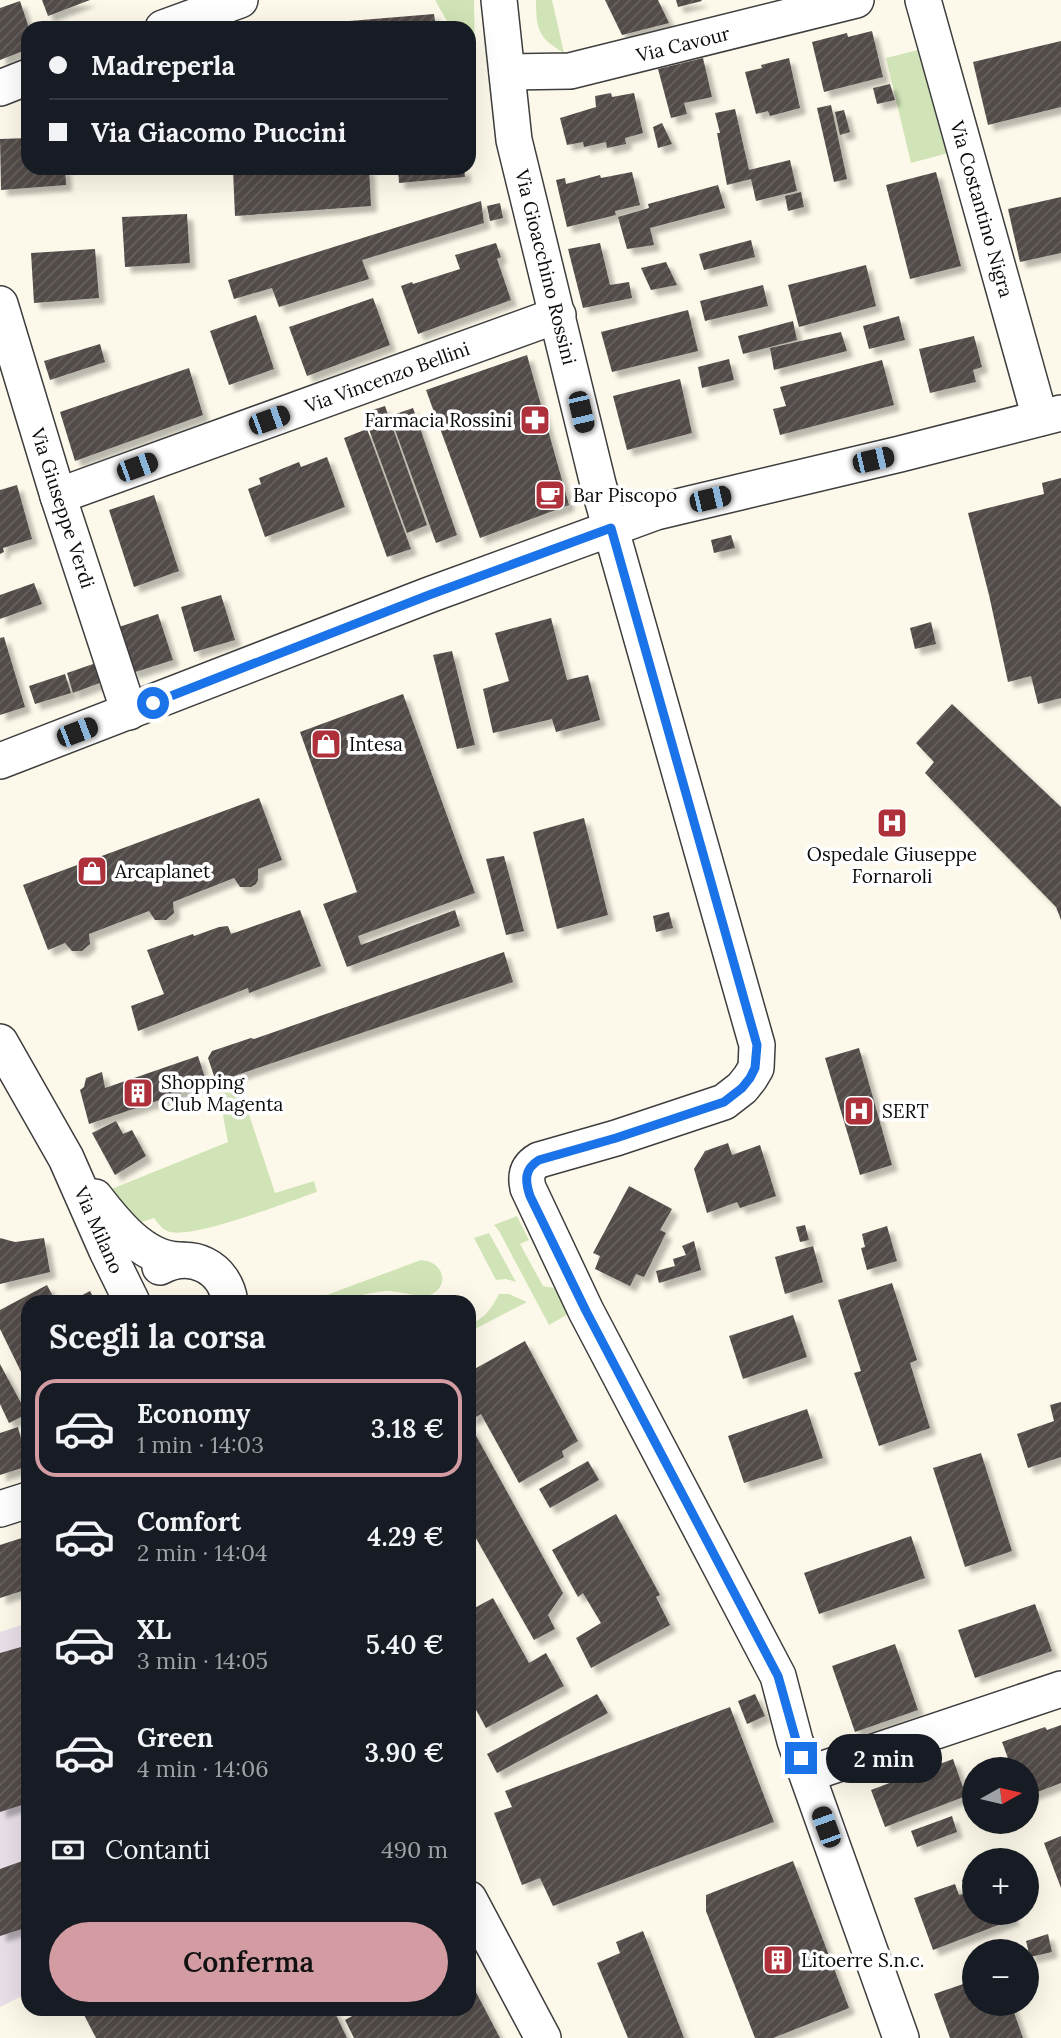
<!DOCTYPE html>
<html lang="it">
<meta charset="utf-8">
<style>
:root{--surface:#171b24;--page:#20242c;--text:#f1f3f6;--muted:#9ea1a6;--line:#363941;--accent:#d39ba2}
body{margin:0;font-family:Lora,serif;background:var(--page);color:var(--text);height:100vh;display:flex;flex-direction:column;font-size:26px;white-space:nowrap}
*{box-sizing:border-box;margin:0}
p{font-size:23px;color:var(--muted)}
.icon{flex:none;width:38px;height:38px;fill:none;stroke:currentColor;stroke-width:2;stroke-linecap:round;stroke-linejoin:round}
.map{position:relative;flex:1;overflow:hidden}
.panel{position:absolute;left:21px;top:1295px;width:455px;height:721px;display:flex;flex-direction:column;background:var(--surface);border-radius:21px;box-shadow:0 7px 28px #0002}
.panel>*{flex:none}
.hud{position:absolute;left:21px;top:21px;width:455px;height:154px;border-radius:21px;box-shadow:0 7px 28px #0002;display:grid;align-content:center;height:154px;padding:0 28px;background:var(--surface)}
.needle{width:46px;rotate:82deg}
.controls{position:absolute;left:962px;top:1757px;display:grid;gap:14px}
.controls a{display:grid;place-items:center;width:77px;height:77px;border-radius:50%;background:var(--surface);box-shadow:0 7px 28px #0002;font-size:35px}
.end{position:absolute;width:32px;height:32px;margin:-16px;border:9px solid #1a73e8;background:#fff;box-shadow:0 0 0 4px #fff}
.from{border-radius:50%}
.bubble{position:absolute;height:49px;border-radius:24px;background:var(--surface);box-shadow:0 7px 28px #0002;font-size:23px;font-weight:600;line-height:49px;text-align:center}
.car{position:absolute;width:21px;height:42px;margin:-21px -10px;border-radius:9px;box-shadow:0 0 5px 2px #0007;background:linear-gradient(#222 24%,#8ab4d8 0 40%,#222 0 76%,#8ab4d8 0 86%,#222 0)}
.hud b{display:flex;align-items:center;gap:24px;height:66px;font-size:26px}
.hud b+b{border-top:2px solid var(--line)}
.hud i{width:18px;height:18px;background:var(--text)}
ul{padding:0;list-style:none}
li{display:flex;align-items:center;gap:21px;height:98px;margin:0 14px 10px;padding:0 14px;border:4px solid transparent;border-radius:21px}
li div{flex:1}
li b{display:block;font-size:26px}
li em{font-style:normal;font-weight:600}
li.active{border-color:var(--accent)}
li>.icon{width:63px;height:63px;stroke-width:1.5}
h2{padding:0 28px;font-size:32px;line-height:84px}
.pay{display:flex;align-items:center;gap:18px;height:77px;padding:0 28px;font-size:26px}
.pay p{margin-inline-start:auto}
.button{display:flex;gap:14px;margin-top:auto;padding:14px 28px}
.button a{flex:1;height:80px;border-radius:42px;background:var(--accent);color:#111;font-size:28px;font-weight:600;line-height:80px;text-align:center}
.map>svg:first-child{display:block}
.industrial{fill:#e8dfe9}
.grass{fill:#d1e4b7}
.building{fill:url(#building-hatch);filter:url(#shadow)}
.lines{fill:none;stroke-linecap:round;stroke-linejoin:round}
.minor-casing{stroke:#3e3e3e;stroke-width:38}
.minor{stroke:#fff;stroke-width:35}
.route{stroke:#1a73e8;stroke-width:9}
.labels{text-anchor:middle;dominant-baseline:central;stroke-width:7;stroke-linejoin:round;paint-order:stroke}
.street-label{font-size:19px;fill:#0b0b0b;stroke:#fff}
.poi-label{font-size:19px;fill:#0b0b0b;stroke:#fff;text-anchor:start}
</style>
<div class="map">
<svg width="1061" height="2038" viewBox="0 0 1061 2038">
<defs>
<pattern id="building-hatch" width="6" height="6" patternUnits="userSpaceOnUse" patternTransform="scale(1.75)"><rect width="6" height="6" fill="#524c48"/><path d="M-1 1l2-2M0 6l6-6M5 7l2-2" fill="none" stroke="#66615e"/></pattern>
<filter id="shadow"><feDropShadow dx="6" dy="6" stdDeviation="2" flood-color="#0004"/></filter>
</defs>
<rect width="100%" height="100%" fill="#fdf9ea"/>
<polygon class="industrial" points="28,1623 28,1993 0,2007 0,1632"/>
<g class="grass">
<polygon points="435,0 474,0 475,49 469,51 469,28 451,28"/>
<path d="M536,0H552L564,53C538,38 536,29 536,0Z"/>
<polygon points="918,50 948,153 911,163 886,58"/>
<path d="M239,1084L275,1193L314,1181L317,1192C287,1202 197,1238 170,1232C162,1230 159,1224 154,1218L132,1225L109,1190L228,1142L218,1089Z"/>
<polygon points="517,1216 529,1240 520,1244 543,1286 554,1288 568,1314 549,1325 499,1231 494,1225"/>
<polygon points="489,1233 516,1282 506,1279 496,1280 474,1238"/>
<path d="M421,1260C446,1262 449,1288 430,1295C419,1298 399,1291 387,1291C365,1292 344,1302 323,1302L324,1296Z"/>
<path d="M499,1294H509L527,1302L469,1332V1325C486,1317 491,1309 499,1294Z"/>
</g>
<g class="building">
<polygon points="42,0 90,0 48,16"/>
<polygon points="605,0 658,0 669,23 622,35"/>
<polygon points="676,0 701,0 702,1 678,7"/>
<polygon points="20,1 29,28 28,49 0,60 0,8"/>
<polygon points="434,14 436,28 301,28 301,25"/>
<polygon points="872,31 883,77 824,92 812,42 847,33 848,37"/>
<polygon points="1061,41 1061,107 988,125 973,62"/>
<polygon points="703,58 712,97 684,103 687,114 671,118 658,69"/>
<polygon points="789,58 800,108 770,116 768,111 756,114 745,72 762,68 761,65"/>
<polygon points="890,84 895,100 877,104 873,88"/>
<polygon points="611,93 612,97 634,93 643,133 625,138 626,144 607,148 606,142 584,147 583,142 567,145 560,118 596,107 595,96"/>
<polygon points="831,105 847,179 834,182 817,108"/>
<polygon points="735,109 749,170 790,160 797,191 756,201 751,179 727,185 717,133 720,133 715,113"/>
<polygon points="844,110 850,132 840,135 835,112"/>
<polygon points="662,123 672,144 658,148 653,127"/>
<polygon points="28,138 28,168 65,168 66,185 1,190 0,139"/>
<polygon points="261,168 369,168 371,206 235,216 233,170"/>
<polygon points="398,168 464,168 465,177 399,183"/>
<polygon points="632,172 640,205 615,211 616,215 567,227 556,180 565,178 566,184 600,175 601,178"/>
<polygon points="936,172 961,266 910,279 886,185"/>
<polygon points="718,185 725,208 650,228 654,245 627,249 618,217 649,208 648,204"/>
<polygon points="801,192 804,207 788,211 785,196"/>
<polygon points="1061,197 1061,253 1020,262 1008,209"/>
<polygon points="481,201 484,223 362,260 369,279 279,307 272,288 234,299 228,280"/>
<polygon points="500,203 503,218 490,221 487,206"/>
<polygon points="187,214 190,263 125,267 122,217"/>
<polygon points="751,240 755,257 704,270 699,254"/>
<polygon points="496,243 501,257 497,259 511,300 418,334 401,286 412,282 413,284 460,269 455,255"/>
<polygon points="600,243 610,285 629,282 632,298 583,308 568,249"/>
<polygon points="95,249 99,298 34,303 31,253"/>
<polygon points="666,262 677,285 651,290 641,268"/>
<polygon points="866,265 876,306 799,327 788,285"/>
<polygon points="763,285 768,306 705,321 700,301"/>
<polygon points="373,298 390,345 307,376 289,327"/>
<polygon points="688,310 698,351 612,372 601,332"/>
<polygon points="256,315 274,369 229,385 210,331"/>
<polygon points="899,316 905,340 869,349 863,326"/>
<polygon points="793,321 797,340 743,354 738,336"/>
<polygon points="841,332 847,351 774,370 770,348"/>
<polygon points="974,336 982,367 973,370 976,382 930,393 919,349"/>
<polygon points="100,344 105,362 50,380 44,361"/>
<polygon points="527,355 569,505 480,538 426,390"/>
<polygon points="729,359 734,380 702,388 698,367"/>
<polygon points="882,360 894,405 780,435 773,409 786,406 780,387"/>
<polygon points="189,368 203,415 75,461 60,412"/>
<polygon points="680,379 692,433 627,450 613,396"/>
<polygon points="385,406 427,525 407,533 363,413"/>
<polygon points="413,408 457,535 436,543 390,416"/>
<polygon points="367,429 411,549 387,557 344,438"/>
<polygon points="327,457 345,507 265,537 248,489 261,484 259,478 299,462 301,467"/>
<polygon points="1061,478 1061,698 1038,704 1031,676 1008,682 989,595 968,513 1044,494 1042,483"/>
<polygon points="17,485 32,539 3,548 4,552 0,554 0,490"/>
<polygon points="154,495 179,571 134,587 109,510"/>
<polygon points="731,535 735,548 714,553 711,540"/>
<polygon points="34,583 42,604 0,619 0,595"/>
<polygon points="221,595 235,640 194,652 181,607"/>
<polygon points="158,614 173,660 132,673 116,628"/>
<polygon points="551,618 567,680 588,675 600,720 556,732 552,719 493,733 483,689 509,681 495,633"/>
<polygon points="931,622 936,644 915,649 910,628"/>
<polygon points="4,637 25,707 0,715 0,638"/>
<polygon points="452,651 475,745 457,749 433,655"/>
<polygon points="96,663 102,682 73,693 67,673"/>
<polygon points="65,674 71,693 35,704 29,686"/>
<polygon points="403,694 475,893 358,936 361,945 455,910 460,926 347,967 323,904 357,892 300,732"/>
<polygon points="952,704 1061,807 1061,920 1056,907 925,773 934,762 916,743"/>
<polygon points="259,798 282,860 258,869 258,880 256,884 251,887 240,887 234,878 173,902 174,913 166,920 155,920 149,911 89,934 90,944 82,951 72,951 65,943 48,950 23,885"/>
<polygon points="584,818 608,915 557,929 533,832"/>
<polygon points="504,856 524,931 506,935 486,859"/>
<polygon points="300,910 321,966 249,993 248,988 138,1031 131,1006 164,994 147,950 193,934 194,936 219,927 228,926 231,934"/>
<polygon points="669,912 673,928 656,932 653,916"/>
<polygon points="504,952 513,982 216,1082 208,1058 212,1051 251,1038 254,1039"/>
<polygon points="859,1048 892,1165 860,1175 825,1058"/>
<polygon points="198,1056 207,1084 89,1124 80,1090 84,1087 86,1078 102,1072 105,1088"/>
<polygon points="116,1121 123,1134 132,1130 146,1156 115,1175 92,1133"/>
<polygon points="728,1143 732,1155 760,1145 776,1196 740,1208 737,1202 707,1213 694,1169 705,1151"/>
<polygon points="629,1186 672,1209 660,1230 666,1233 644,1277 636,1274 630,1286 595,1269 600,1256 593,1253"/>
<polygon points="805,1225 809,1240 800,1242 796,1227"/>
<polygon points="887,1226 897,1261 867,1270 861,1248 865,1247 862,1234"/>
<polygon points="0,1238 15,1242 44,1238 50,1272 0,1284"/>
<polygon points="694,1241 701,1270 659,1283 656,1271 675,1266 673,1259 686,1255 682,1246"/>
<polygon points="813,1246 823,1282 785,1294 775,1257"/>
<polygon points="892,1283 917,1360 910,1363 930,1428 879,1446 854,1373 861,1371 838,1300"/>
<polygon points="47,1285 56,1302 28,1302 28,1386 0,1329 0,1310"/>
<polygon points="90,1291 95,1300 104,1296 107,1302 76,1302 75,1299"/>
<polygon points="793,1315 807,1357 743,1379 729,1336"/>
<polygon points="525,1341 578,1441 562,1451 564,1457 519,1483 481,1414 469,1421 469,1372"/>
<polygon points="0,1364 27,1414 9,1423 0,1404"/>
<polygon points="1061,1402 1061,1457 1028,1468 1017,1434 1054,1421 1050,1405"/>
<polygon points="807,1409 823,1458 744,1483 728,1436"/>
<polygon points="469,1423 563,1593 548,1615 555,1629 534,1640 469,1526"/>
<polygon points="18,1427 28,1466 0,1475 0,1433"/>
<polygon points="981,1453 1012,1551 965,1567 933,1468"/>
<polygon points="588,1461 599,1480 550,1508 539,1489"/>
<polygon points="616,1514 660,1595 656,1597 670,1625 591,1668 576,1638 601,1623 583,1593 578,1597 552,1550"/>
<polygon points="28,1536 28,1589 0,1598 0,1545"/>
<polygon points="911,1536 925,1578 819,1614 804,1573"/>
<polygon points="493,1598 529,1663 546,1653 564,1686 486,1728 469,1697 469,1611"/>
<polygon points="1035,1604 1052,1651 975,1678 958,1630"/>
<polygon points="895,1644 918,1710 855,1732 832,1666"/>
<polygon points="28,1645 28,1803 0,1812 0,1653"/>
<polygon points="597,1694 608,1713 497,1773 487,1754"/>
<polygon points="755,1694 765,1716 747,1724 738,1701"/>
<polygon points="730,1707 774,1822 553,1906 540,1878 522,1885 494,1813 512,1807 505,1791"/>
<polygon points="1061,1725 1061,1783 1027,1796 1027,1769 1012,1769 1002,1742 1045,1727 1047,1730"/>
<polygon points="953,1759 966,1796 885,1827 871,1790"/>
<polygon points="952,1816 957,1832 917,1847 911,1831"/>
<polygon points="1061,1836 1061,1888 1044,1843"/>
<polygon points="28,1859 28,1927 0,1936 0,1869"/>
<polygon points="793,1861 849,2008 773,2038 755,2038 706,1911 706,1895"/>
<polygon points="975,1876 975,1913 1011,1913 1014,1919 933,1950 914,1898 955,1884 959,1895 966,1893 962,1880"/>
<polygon points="643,1931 684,2038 628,2038 597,1963 620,1953 616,1942"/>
<polygon points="1048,1934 1052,1952 1030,1957 1026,1941"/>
<polygon points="469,1979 500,2038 354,2038 345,2020 365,2009 469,2009"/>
<polygon points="975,1980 975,2004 988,2004 989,2005 1011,2004 1023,2038 950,2038 934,1994"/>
<polygon points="81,2009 333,2009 347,2038 96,2038"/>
</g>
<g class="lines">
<g class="minor-casing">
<g id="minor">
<path d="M499,0L514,140L598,484L757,1045L756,1068L750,1078L742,1088L724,1102L616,1138L539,1160C527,1167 525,1175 528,1188L586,1311L778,1676L795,1741L901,2038"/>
<polyline points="923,0 1040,418"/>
<polyline points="163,28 240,0"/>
<polyline points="507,72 570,71 856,0"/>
<polyline points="0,88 28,77"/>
<polyline points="0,304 58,496 129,712"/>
<polyline points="58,496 558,315"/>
<polyline points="0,761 429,595 656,512 900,454 1061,413"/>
<polyline points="0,1042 66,1158 107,1251 132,1302"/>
<path d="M95,1197C115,1223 144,1260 180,1260"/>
<path d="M160,1267C191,1250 225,1267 230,1302"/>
<polyline points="0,1509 28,1500"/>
<polyline points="808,1774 1061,1689"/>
<polyline points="469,1899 543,2038"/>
</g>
</g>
<use href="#minor" class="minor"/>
</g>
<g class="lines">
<path class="route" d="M153,703L429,595L611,528L757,1045L755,1068L750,1078L742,1088L724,1102L616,1138L539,1160C524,1169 525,1181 530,1196L586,1311L778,1676L801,1758"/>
</g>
<defs>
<g id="pharmacy-square" transform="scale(1.575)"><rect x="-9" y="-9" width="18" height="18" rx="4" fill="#ae303b" stroke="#fff"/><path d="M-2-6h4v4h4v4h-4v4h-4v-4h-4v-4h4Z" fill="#fff"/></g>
<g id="cafe-square" transform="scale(1.575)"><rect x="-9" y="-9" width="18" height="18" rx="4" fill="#ae303b" stroke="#fff"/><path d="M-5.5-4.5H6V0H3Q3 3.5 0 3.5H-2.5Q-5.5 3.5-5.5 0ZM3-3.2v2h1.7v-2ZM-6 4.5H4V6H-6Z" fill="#fff"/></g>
<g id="shop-square" transform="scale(1.575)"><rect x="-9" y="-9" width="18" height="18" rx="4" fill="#ae303b" stroke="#fff"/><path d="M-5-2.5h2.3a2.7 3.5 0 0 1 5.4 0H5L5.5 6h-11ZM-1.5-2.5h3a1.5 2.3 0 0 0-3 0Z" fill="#fff"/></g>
<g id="hospital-square" transform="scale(1.575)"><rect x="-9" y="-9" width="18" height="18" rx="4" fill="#ae303b" stroke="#fff"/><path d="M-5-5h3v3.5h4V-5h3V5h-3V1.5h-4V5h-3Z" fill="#fff"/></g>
<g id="building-square" transform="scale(1.575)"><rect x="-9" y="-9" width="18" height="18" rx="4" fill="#ae303b" stroke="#fff"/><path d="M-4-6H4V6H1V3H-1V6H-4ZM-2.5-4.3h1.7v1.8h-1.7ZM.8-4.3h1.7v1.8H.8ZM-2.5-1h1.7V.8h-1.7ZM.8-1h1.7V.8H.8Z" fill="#fff"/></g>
</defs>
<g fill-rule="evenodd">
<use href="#pharmacy-square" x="535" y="420"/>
<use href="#cafe-square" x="550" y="495"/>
<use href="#shop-square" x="326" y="744"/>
<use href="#hospital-square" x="892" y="823"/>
<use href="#shop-square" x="92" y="871"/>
<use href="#building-square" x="138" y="1093"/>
<use href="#hospital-square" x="859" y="1111"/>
<use href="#building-square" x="778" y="1960"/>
</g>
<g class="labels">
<g class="street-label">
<text transform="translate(683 44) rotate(-14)">Via Cavour</text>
<text transform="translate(982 209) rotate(74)">Via Costantino Nigra</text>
<text transform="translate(546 267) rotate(76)">Via Gioacchino Rossini</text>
<text transform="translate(387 377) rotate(-20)">Via Vincenzo Bellini</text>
<text transform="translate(63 508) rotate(72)">Via Giuseppe Verdi</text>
<text transform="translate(99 1230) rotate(66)">Via Milano</text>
</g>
<g class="poi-label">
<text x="512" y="420" text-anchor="end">Farmacia Rossini</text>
<text x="573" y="495">Bar Piscopo</text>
<text x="349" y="744">Intesa</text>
<text x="892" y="854" text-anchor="middle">Ospedale Giuseppe<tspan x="892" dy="22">Fornaroli</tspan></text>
<text x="115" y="871">Arcaplanet</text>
<text x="161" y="1082">Shopping<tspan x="161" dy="22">Club Magenta</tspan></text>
<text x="882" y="1111">SERT</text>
<text x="801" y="1960">Litoerre S.n.c.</text>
</g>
</g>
</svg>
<div class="controls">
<a><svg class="needle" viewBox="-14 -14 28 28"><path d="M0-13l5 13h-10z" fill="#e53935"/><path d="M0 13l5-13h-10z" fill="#9ea1a6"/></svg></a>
<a>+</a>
<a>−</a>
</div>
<i class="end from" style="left:153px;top:703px"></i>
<i class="end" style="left:801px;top:1758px"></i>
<div class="bubble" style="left:826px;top:1734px;width:116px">2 min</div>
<i class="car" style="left:581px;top:412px;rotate:167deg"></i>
<i class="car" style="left:269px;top:420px;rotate:70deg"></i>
<i class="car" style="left:873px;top:460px;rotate:77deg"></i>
<i class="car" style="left:137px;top:467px;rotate:70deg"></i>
<i class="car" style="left:710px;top:499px;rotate:77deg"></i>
<i class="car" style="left:77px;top:732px;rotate:69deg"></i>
<i class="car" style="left:826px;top:1827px;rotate:340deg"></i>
<div class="hud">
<b><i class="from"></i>Madreperla</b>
<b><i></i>Via Giacomo Puccini</b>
</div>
<section class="panel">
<h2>Scegli la corsa</h2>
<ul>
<li class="active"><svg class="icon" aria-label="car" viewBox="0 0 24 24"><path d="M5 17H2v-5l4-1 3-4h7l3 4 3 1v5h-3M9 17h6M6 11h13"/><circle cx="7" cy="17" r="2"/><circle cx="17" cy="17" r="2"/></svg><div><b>Economy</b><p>1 min · 14:03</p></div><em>3.18 €</em></li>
<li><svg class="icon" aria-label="car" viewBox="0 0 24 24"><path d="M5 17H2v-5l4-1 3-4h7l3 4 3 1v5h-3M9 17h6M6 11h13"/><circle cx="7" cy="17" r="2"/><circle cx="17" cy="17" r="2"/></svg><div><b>Comfort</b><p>2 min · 14:04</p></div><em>4.29 €</em></li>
<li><svg class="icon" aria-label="car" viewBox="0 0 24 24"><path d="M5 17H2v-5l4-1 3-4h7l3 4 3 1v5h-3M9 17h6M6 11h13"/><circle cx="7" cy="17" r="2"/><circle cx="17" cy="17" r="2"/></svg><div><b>XL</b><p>3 min · 14:05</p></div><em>5.40 €</em></li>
<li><svg class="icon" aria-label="car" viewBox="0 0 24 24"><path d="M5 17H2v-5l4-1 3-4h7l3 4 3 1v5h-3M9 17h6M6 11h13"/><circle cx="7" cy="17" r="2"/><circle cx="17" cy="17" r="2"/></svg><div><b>Green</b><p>4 min · 14:06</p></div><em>3.90 €</em></li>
</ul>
<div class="pay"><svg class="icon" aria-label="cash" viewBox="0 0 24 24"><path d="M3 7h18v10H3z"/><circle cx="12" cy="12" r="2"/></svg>Contanti<p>490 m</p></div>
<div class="button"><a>Conferma</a></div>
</section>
</div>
